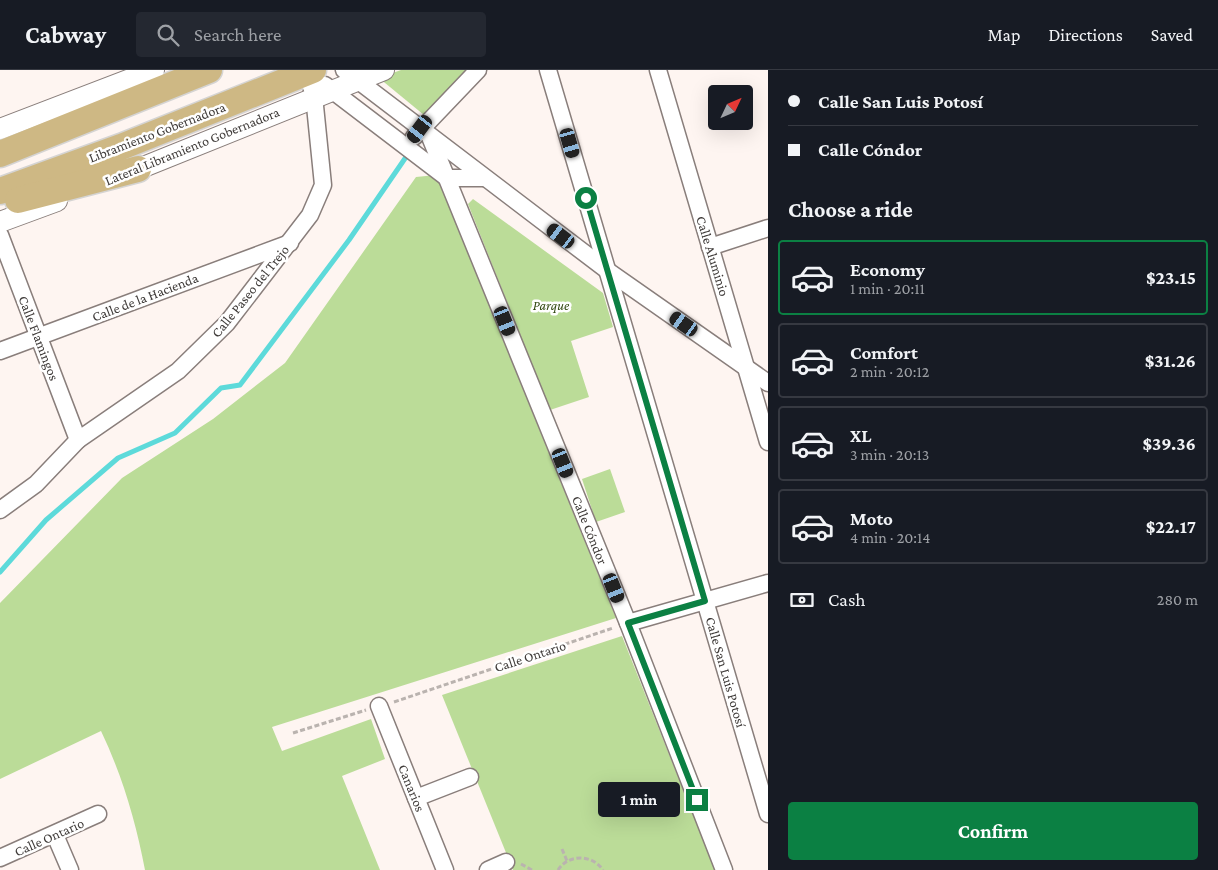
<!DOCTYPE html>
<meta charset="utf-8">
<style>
:root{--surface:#171b24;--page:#242831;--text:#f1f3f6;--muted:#9ea1a6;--line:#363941;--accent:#0b8043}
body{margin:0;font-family:"Crimson Pro",serif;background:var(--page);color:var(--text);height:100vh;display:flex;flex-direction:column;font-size:19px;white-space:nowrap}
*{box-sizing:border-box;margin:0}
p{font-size:16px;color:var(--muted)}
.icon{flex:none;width:28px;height:28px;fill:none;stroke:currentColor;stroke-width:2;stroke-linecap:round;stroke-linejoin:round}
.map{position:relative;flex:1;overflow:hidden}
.side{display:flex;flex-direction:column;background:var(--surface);width:450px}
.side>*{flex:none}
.top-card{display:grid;align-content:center;height:110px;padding:0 20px;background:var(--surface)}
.needle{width:32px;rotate:46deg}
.tools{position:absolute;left:708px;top:15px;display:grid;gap:10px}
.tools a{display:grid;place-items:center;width:45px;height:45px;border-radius:5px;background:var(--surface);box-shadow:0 5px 20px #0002;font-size:25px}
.end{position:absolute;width:22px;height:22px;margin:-11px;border:6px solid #0b8043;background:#fff;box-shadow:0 0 0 2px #fff}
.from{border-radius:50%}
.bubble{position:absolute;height:35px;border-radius:5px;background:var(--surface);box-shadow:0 5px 20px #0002;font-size:16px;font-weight:700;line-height:35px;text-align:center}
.car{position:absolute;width:15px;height:30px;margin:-15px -8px;border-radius:6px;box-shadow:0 0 4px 1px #0007;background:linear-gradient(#222 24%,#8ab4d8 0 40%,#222 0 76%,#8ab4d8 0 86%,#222 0)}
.top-card b{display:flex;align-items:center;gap:18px;height:48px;font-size:19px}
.top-card b+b{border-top:1px solid var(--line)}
.top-card i{width:12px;height:12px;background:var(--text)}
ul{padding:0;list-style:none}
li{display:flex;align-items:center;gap:15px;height:75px;margin:0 10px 8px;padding:0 10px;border:2px solid var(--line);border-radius:5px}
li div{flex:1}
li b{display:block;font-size:19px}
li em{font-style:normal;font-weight:700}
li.active{border-color:var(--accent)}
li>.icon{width:45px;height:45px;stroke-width:1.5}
h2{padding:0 20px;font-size:22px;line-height:60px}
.pay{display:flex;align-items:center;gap:12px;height:55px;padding:0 20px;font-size:19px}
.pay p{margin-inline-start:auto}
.button{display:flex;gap:10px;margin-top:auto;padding:10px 20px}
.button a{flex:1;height:58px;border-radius:5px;background:var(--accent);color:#fff;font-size:20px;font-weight:700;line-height:58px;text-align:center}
header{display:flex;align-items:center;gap:30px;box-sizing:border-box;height:70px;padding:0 25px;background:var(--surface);border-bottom:1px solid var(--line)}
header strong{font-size:24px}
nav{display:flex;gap:28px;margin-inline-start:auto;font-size:18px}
.search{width:350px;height:45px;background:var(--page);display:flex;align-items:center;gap:12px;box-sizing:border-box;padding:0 18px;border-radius:5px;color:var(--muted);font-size:19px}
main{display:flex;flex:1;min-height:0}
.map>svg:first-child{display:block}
.green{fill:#bbdc98}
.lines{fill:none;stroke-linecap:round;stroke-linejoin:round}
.stream{stroke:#5ddada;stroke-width:5}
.minor-casing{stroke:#897e7b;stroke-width:19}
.tertiary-casing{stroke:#897e7b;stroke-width:22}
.trunk-casing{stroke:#d5d4d3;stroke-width:29}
.path{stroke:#bab3af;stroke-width:3;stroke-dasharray:5 2.5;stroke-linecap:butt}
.minor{stroke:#fff;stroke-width:16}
.tertiary{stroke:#fff;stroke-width:20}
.trunk{stroke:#ceb884;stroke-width:26}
.route{stroke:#0b8043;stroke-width:6}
.labels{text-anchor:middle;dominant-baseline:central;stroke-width:5;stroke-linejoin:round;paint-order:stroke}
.street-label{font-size:14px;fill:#3f3b39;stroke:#fff}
.park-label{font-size:14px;font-style:italic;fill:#314811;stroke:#fff}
</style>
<header>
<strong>Cabway</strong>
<div class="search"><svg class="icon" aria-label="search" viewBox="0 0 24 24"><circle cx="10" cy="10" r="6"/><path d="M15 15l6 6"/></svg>Search here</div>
<nav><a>Map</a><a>Directions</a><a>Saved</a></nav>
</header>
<main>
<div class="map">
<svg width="768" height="800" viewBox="0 0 768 800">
<rect width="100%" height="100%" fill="#fef5f1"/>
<g class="green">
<polygon points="401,0 468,0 424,45 379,8"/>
<path d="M436,105L616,548L272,657L282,681L371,649L385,689L342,706L380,800H145C136,752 122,705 101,661L0,709V533L122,408L213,349L285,293L416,107Z"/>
<polygon points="473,129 603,223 613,257 571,271 589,327 550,340 468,134"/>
<polygon points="610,399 625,442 596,452 582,409"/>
<polygon points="622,566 715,800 513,800 442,625"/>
</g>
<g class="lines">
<polyline class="stream" points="0,502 46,450 118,388 175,363 221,318 240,315 349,170 406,87"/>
<g class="minor-casing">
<g id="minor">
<polyline points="344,0 608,201 768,313"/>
<polyline points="548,0 768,744"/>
<polyline points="658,0 768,372"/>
<polyline points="325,15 447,108 484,108"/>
<polyline points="414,67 478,0"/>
<polyline points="430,67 628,553 724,800"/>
<polyline points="0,165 78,370"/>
<polyline points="710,177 768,158"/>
<polyline points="0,281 290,173"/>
<polyline points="0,440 36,414 78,370 178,301 227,253 310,145 323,115 314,26 306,0"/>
<polyline points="628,553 768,513"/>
<polyline points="379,636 445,800"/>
<polyline points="416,728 470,707"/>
<polyline points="55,765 70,800"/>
<polyline points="0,788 98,744"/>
<polyline points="488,800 506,792"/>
</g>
</g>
<g class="tertiary-casing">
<g id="tertiary">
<polyline points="0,59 154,0"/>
<polyline points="126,104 384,0"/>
<polyline points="0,152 57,131"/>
</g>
</g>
<g class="trunk-casing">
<g id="trunk">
<polyline points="0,84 209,0"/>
<polyline points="0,121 121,77 313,0"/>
<polyline points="18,130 138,99"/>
</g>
</g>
<g class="path">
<polyline points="394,632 613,558"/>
<polyline points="293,663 366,640"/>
<polyline points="562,779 567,791"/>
<polyline points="521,794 532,800"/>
<path d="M558,800C568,784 592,784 603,800"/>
</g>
<use href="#minor" class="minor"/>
<use href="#tertiary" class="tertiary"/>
<use href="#trunk" class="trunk"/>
</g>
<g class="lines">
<polyline class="route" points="586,128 705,531 628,553 697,730"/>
</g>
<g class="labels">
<g class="street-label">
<text transform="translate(157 62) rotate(-21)">Libramiento Gobernadora</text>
<text transform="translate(192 76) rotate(-22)">Lateral Libramiento Gobernadora</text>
<text transform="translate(713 186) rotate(73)">Calle Aluminio</text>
<text transform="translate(250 221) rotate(-51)">Calle Paseo del Trejo</text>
<text transform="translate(145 227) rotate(-21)">Calle de la Hacienda</text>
<text transform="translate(39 268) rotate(69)">Calle Flamingos</text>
<text transform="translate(590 460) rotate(68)">Calle Cóndor</text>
<text transform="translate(530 586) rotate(-18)">Calle Ontario</text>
<text transform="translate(726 602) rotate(74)">Calle San Luis Potosí</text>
<text transform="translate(412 718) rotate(68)">Canarios</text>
<text transform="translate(49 767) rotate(-24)">Calle Ontario</text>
</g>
<g class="park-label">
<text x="551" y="235">Parque</text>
</g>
</g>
</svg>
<div class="tools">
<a><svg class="needle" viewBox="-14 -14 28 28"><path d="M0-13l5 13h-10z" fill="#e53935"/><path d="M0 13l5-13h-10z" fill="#9ea1a6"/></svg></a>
</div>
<i class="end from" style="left:586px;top:128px"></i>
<i class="end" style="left:697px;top:730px"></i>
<div class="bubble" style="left:598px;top:712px;width:82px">1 min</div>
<i class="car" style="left:420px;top:59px;rotate:217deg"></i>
<i class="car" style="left:570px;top:73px;rotate:164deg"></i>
<i class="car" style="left:561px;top:166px;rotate:307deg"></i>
<i class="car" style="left:505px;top:251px;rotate:158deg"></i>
<i class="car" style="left:684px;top:254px;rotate:305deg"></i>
<i class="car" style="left:563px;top:393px;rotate:158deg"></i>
<i class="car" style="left:614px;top:518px;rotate:158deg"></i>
</div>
<section class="side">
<div class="top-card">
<b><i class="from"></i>Calle San Luis Potosí</b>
<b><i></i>Calle Cóndor</b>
</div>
<h2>Choose a ride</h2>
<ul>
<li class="active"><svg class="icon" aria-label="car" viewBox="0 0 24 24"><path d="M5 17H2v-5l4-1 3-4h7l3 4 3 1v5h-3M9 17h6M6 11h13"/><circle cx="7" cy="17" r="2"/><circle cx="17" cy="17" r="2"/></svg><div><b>Economy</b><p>1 min · 20:11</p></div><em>$23.15</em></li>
<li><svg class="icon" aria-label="car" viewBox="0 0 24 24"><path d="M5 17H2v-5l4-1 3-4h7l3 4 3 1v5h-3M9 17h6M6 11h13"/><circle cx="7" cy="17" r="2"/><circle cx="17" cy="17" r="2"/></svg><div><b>Comfort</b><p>2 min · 20:12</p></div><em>$31.26</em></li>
<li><svg class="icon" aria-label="car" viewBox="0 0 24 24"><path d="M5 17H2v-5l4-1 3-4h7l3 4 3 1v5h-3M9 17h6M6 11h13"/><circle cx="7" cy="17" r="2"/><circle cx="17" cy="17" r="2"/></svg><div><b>XL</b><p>3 min · 20:13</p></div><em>$39.36</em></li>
<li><svg class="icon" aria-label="car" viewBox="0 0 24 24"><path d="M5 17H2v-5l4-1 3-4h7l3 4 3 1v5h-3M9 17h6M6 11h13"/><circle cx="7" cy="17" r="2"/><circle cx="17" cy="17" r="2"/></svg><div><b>Moto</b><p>4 min · 20:14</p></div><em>$22.17</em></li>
</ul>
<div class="pay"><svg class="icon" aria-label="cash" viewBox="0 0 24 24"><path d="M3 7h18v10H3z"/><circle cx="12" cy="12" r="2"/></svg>Cash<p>280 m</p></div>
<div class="button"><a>Confirm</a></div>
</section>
</main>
